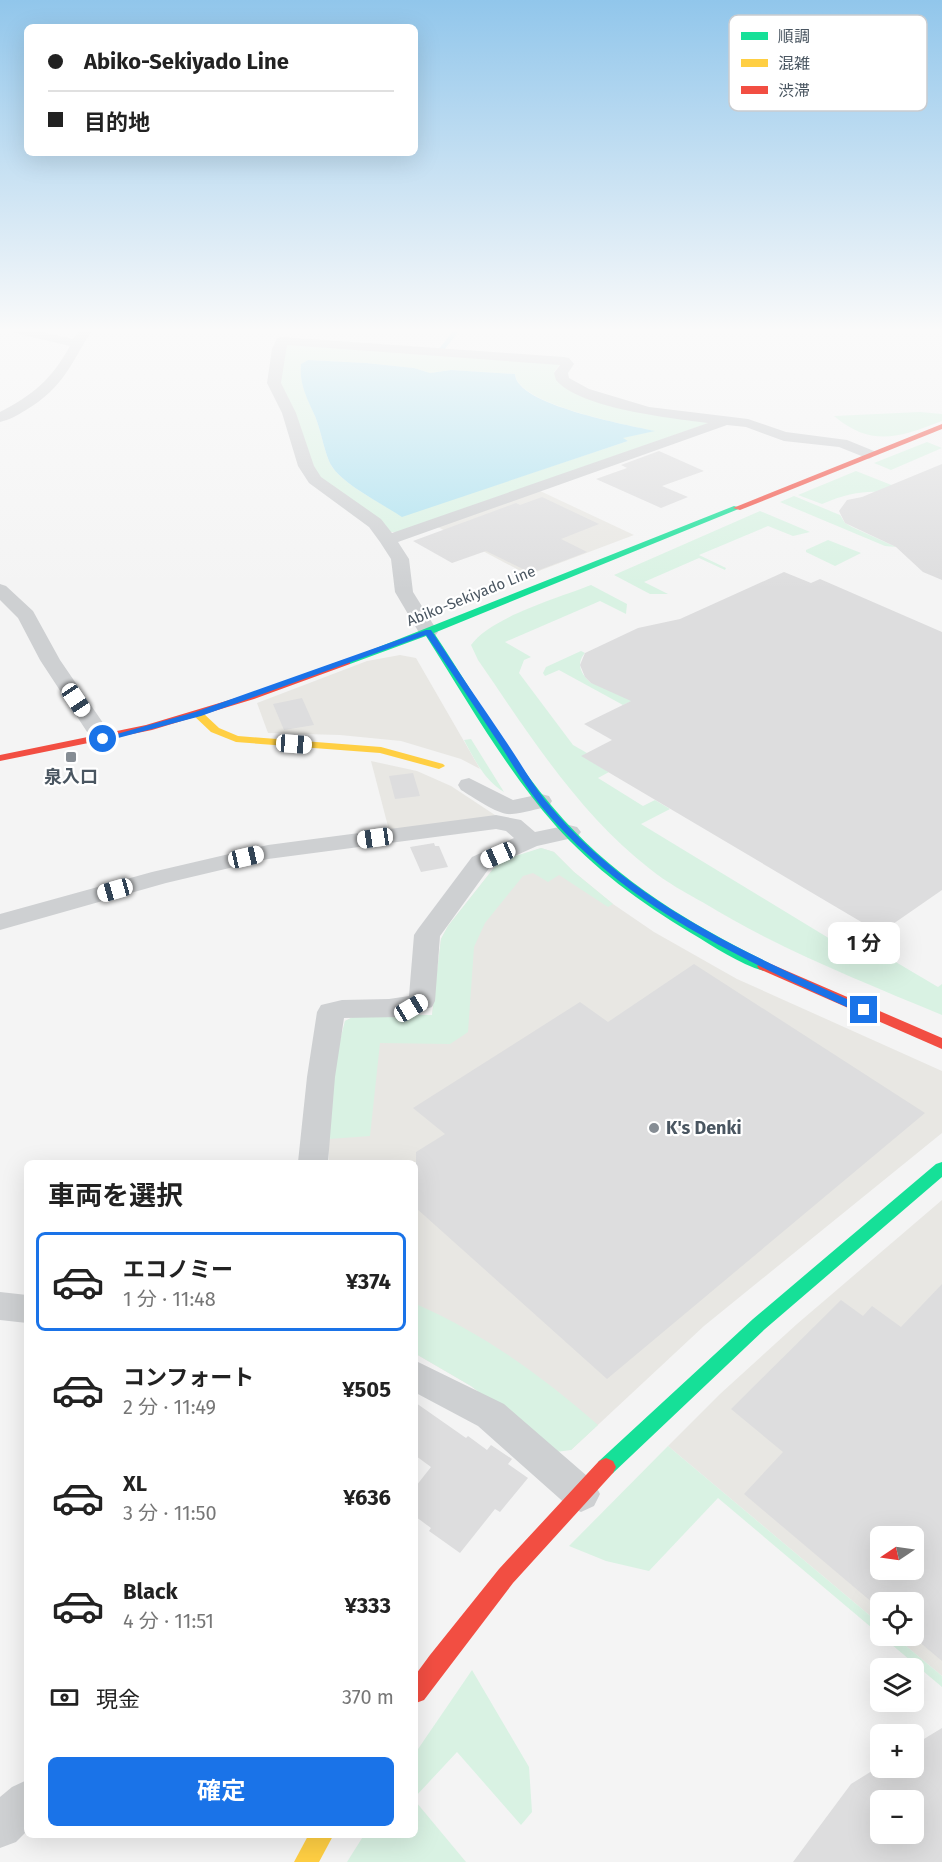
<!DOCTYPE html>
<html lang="ja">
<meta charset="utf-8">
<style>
:root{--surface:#fff;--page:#f2f2f2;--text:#222;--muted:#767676;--line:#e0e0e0;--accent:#1a73e8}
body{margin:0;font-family:"Fira Sans","Noto Sans JP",sans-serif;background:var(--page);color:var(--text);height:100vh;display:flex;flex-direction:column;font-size:22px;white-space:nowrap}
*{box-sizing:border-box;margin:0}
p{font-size:20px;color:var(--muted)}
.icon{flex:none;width:33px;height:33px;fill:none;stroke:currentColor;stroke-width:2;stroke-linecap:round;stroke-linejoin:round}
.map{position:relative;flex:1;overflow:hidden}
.drawer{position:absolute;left:24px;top:1160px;width:394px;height:678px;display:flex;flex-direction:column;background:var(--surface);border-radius:9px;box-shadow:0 6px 24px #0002}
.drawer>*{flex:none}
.guide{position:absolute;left:24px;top:24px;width:394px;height:132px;border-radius:9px;box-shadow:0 6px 24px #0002;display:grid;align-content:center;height:132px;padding:0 24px;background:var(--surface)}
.needle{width:39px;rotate:257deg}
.buttons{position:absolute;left:870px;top:1526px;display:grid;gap:12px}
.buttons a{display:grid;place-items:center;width:54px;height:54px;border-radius:9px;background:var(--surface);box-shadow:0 6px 24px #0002;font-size:30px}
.end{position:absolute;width:27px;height:27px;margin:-14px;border:8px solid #1a73e8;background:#fff;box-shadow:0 0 0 3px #fff}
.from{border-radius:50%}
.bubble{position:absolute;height:42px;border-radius:9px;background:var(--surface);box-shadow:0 6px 24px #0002;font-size:20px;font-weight:700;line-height:42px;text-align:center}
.car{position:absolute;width:18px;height:36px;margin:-18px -9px;border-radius:8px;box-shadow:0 0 4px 2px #0007;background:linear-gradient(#fff 24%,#345 0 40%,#fff 0 76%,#345 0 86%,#fff 0)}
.guide b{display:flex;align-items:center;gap:21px;height:57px;font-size:22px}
.guide b+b{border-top:2px solid var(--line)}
.guide i{width:15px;height:15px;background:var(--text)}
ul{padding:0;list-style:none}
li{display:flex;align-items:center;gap:18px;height:99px;margin:0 12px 9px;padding:0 12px;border:3px solid transparent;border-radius:9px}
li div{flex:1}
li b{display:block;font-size:22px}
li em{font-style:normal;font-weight:700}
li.on{border-color:var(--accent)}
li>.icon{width:54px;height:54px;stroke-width:1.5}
h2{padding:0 24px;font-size:27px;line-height:72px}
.pay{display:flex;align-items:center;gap:15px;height:66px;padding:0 24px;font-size:22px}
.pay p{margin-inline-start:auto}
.button{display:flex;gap:12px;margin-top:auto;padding:12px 24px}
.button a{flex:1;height:69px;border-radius:9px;background:var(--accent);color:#fff;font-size:24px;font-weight:700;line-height:69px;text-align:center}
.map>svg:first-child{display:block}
.commercial{fill:#e8e7e3;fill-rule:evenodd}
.green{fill:#d9f2e3;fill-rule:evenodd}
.water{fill:#aee2f0}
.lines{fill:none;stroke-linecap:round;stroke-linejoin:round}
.stream{stroke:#aee2f0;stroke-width:4.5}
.building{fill:#ddddde;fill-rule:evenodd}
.street{fill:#ced0d2;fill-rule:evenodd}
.fast{fill:#16e098;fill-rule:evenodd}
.slow{fill:#ffcf43;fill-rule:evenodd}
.jam{fill:#f24e42;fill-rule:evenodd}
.route{fill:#1a73e8}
.poi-dot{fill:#868d94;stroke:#fff;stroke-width:2}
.labels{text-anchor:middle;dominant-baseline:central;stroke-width:4.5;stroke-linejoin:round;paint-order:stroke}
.far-street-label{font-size:15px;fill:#4a5661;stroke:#fff}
.poi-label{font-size:18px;font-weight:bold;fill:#4a5661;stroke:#fff}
.key{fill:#fff;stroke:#c9ccd0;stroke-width:1.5}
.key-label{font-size:16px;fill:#4a5661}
</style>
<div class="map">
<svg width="942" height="1862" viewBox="0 0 942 1862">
<rect width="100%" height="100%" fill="#f4f4f4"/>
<g class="commercial">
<polygon points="538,490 634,535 528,575 436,526"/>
<polygon points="400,655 416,658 480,769 461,759 401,741 340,735 268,733 257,703 367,661"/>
<polygon points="371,761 417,771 451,786 501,819 390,834"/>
<polygon points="541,848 554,852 574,872 613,904 654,932 737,979 942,1071 942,1133 704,1326 571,1450 510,1415 471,1386 416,1354 416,1162 329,1162 329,1139 345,1021 357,1015 432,1015 441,939 448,926 497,864"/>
<path d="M942,1200V1676L893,1635H914V1602H880V1624L668,1446L720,1394L797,1324ZM880,1536H914V1569H880Z"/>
</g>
<g class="green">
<path d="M285,343L560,364L554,372L557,380L582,394L707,420L709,423L397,532H390L319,479L279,382ZM308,360L366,363L414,368L430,373L451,370L515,374C518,405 625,424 653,431L621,438L628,441L402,516C383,504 337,482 329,461C323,446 321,431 315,416C308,398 299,384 301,364Z"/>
<path d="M920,412L942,414V421C900,437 872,448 834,416Z"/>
<polygon points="927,442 942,448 891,470 874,463"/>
<path d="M856,471L942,505C893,493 871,483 822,504L798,495Z"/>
<polygon points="794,496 840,515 845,523 852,527 896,547 885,546 780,502"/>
<polygon points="760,511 810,532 793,536 768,526 699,555 726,568 725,570 699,558 644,582 668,594 650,594 614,575"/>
<polygon points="828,540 861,553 835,566 806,552 806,550"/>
<path d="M591,585L627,604L626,614L600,601L505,642L531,657L524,660L519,673L573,745L587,753L582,756L609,772L598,778L643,806L655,800L670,809L641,824L840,945L868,926L889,936L872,948L938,987L942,984V1015C861,981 779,949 704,903C686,893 666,882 650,869C578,813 529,734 478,660L471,645C491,617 558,598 591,585Z"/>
<path d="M581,651L585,653C575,664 582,675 591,683L655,690L623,705L559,670L545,676L543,673L546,667Z"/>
<path d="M471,739L504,792C484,780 475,760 464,740Z"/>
<polygon points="541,848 554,852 574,872 613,904 608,907 559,875 548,882 533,873 523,876 485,923 474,947 468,1032 450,1044 380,1043 370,1136 329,1139 336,1055 345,1021 357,1015 432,1015 441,939 448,926 497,864 502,860"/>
<path d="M416,1304C484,1334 542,1376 598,1425L571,1450L556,1452L471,1386L416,1354Z"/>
<polygon points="668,1446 880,1624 880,1635 893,1635 942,1676 942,1687 718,1498 649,1571 606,1561 569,1546"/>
<polygon points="472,1670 529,1767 532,1812 521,1825 457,1752 416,1796 416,1752"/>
<polygon points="416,1802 466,1862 347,1862 364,1835 416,1834"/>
</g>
<path class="water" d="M308,360L366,363L414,368L430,373L451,370L515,374C516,405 628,425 655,431L623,438L628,441L402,517C383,504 337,482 329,461C323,446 321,431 315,416C307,398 299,384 301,364Z"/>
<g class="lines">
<polyline class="stream" points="441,350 457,330"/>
</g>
<g class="building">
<polygon points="659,451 704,471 662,486 688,497 661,508 596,479 627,468 621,465"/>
<polygon points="942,464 942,580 923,572 896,547 845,523 839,511 847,500 862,497"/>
<polygon points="542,497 599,524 561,539 587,552 531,573 486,551 452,563 413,541 516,503 520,505"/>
<polygon points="784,572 811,583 820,579 942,632 942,890 880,933 581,756 612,740 584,724 631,701 591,683 585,677 580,665 585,653 638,628 680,619"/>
<polygon points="302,698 314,725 284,730 273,704"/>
<polygon points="413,773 420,796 395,799 389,776"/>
<polygon points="434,843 435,846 439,846 448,867 421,872 410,847"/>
<polygon points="694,964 925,1113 607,1379 416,1208 416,1152 445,1134 413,1108 580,1002 608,1022"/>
<path d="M942,1284V1661L911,1635H914V1602H880V1609L744,1494L783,1452L731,1409L841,1300L863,1316L872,1306L901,1327ZM880,1536H914V1569H880Z"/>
<polygon points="416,1403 466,1438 468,1436 487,1450 491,1445 512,1459 508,1464 528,1478 500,1512 495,1509 460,1553 429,1531 431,1528 416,1517 416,1486 431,1467 416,1456"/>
<path d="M942,1728V1862H793L851,1784L880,1766L914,1767V1745ZM880,1800H914V1833H880Z"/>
</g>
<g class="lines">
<g class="street">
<path d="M14,330H34L73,339L80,330H92C70,365 64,387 26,410C18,415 9,420 0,422V412C34,394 51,380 70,346L15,333Z"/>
<path d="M282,337L564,357L569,358L574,364L568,373L569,378L589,389L649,407L748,419L786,432L847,440L874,451L877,454L869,459L839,447L784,441L746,427L727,425L398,542L409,559L413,592L438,632L435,636H421L395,592L391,559L380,542L369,527L309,483L298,466L282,413L267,383L272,349L277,338ZM287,345L560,365L554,373L556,380C581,409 671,418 708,423L392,533L381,519L321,477L314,466L296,413L281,383Z"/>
<polygon points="0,584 6,586 33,611 60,660 114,739 111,744 103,745 95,744 40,660 18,618 0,600"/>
<path d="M469,778L513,800L541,794L549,796L552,801L549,806C537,809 524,813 512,814C499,816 473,797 461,790L458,785L461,780Z"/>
<polygon points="496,815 521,820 535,832 569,825 577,827 581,832 577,837 537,846 490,867 440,936 435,1001 432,1007 401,1017 344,1018 335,1077 328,1162 298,1162 307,1077 317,1012 321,1005 342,1000 389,999 409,996 414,935 418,929 472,857 514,838 506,831 496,829 268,859 166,883 0,930 0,914 152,872 268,845"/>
<polygon points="0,1292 27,1295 27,1323 0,1320"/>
<polygon points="416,1361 504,1404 594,1482 600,1494 594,1506 581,1512 568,1506 478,1426 416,1393"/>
<polygon points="27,1780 27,1831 16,1842 0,1848 0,1797 12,1787"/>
</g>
<g class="fast">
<path d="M734,506L741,508L434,633C476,696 513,764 564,820C621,883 694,926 769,963L771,966L764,971C739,964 713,946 691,933C641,903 593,868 555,825C505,768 467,700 426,636L350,664H342L341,662Z"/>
<polygon points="942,1162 942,1177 765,1329 613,1473 606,1476 599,1473 596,1467 599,1461 753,1319 936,1164"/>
</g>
<g class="slow">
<polygon points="198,711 202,712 219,728 238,736 381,747 443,764 445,766 439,769 380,753 236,742 211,732 192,714"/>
<polygon points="309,1834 334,1834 319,1862 294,1862"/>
</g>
<g class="jam">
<polygon points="942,424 942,429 740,510 733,508"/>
<polygon points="346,659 350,660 350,664 254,699 152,730 0,761 0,755 146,725 246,695"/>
<polygon points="764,961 942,1038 942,1049 759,969 757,966"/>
<polygon points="606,1458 613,1461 616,1467 613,1473 513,1583 424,1700 416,1703 416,1674 430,1655 499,1569 599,1461"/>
</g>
</g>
<linearGradient id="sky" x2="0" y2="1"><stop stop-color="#91c6eb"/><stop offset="0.56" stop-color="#fafafa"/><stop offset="1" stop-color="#fafafa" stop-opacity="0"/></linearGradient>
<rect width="942" height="590" fill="url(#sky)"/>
<path class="route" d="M426,630H431C456,668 482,706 507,743C520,762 531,782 545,800C628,903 750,955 867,1008V1013H860C740,958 626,908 540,805C526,787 514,767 502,748C477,710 452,673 426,635L201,716L103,742L99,739L195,712Z"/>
<g class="poi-dot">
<rect x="65" y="751" width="12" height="12" rx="3"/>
<circle cx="654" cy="1128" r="6"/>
</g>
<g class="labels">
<g class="far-street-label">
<text transform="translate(471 596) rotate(-22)">Abiko-Sekiyado Line</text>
</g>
<g class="poi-label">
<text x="71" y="777">泉入口</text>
<text x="666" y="1128" text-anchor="start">K's Denki</text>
</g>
</g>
<rect x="729" y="15" width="198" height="96" rx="9" class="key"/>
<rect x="741" y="32" width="27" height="8" fill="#16e098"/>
<rect x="741" y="59" width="27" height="8" fill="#ffcf43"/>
<rect x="741" y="86" width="27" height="8" fill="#f24e42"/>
<g class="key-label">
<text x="778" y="42">順調</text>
<text x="778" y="69">混雑</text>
<text x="778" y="96">渋滞</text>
</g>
</svg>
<div class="buttons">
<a><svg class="needle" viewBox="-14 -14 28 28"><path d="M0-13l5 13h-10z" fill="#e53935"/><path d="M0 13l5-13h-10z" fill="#767676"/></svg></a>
<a><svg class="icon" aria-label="locate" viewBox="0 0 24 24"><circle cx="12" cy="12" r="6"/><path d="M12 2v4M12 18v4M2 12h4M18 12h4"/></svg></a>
<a><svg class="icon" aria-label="layers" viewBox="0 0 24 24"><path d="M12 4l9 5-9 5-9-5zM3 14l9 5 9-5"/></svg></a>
<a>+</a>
<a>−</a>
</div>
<i class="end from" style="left:103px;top:739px"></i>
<i class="end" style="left:864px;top:1010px"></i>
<div class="bubble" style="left:828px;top:922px;width:72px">1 分</div>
<i class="car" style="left:76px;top:700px;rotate:146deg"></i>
<i class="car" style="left:294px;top:744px;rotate:94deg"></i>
<i class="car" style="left:375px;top:838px;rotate:262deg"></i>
<i class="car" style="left:498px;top:855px;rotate:246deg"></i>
<i class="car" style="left:246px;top:857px;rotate:77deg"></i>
<i class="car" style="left:115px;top:890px;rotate:254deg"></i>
<i class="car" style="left:411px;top:1008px;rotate:59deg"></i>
<div class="guide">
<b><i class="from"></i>Abiko-Sekiyado Line</b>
<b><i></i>目的地</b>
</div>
<section class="drawer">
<h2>車両を選択</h2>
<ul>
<li class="on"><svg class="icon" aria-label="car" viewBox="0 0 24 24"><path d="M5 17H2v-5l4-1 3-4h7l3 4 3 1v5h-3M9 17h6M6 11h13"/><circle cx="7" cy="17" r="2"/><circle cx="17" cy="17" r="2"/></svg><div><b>エコノミー</b><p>1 分 · 11:48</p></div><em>¥374</em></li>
<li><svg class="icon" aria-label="car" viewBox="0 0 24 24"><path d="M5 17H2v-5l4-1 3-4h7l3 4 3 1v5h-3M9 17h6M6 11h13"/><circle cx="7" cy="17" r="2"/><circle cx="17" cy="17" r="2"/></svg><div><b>コンフォート</b><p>2 分 · 11:49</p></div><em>¥505</em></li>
<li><svg class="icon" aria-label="car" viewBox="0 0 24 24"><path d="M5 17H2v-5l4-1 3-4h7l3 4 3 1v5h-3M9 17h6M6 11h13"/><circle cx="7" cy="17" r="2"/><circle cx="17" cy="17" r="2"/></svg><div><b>XL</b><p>3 分 · 11:50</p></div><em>¥636</em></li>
<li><svg class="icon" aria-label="car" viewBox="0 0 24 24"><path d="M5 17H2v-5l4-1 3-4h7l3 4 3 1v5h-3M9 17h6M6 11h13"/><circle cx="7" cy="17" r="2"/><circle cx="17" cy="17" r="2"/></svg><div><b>Black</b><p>4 分 · 11:51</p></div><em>¥333</em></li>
</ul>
<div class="pay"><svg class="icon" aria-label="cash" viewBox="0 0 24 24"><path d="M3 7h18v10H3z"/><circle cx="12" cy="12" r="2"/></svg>現金<p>370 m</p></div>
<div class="button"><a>確定</a></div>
</section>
</div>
